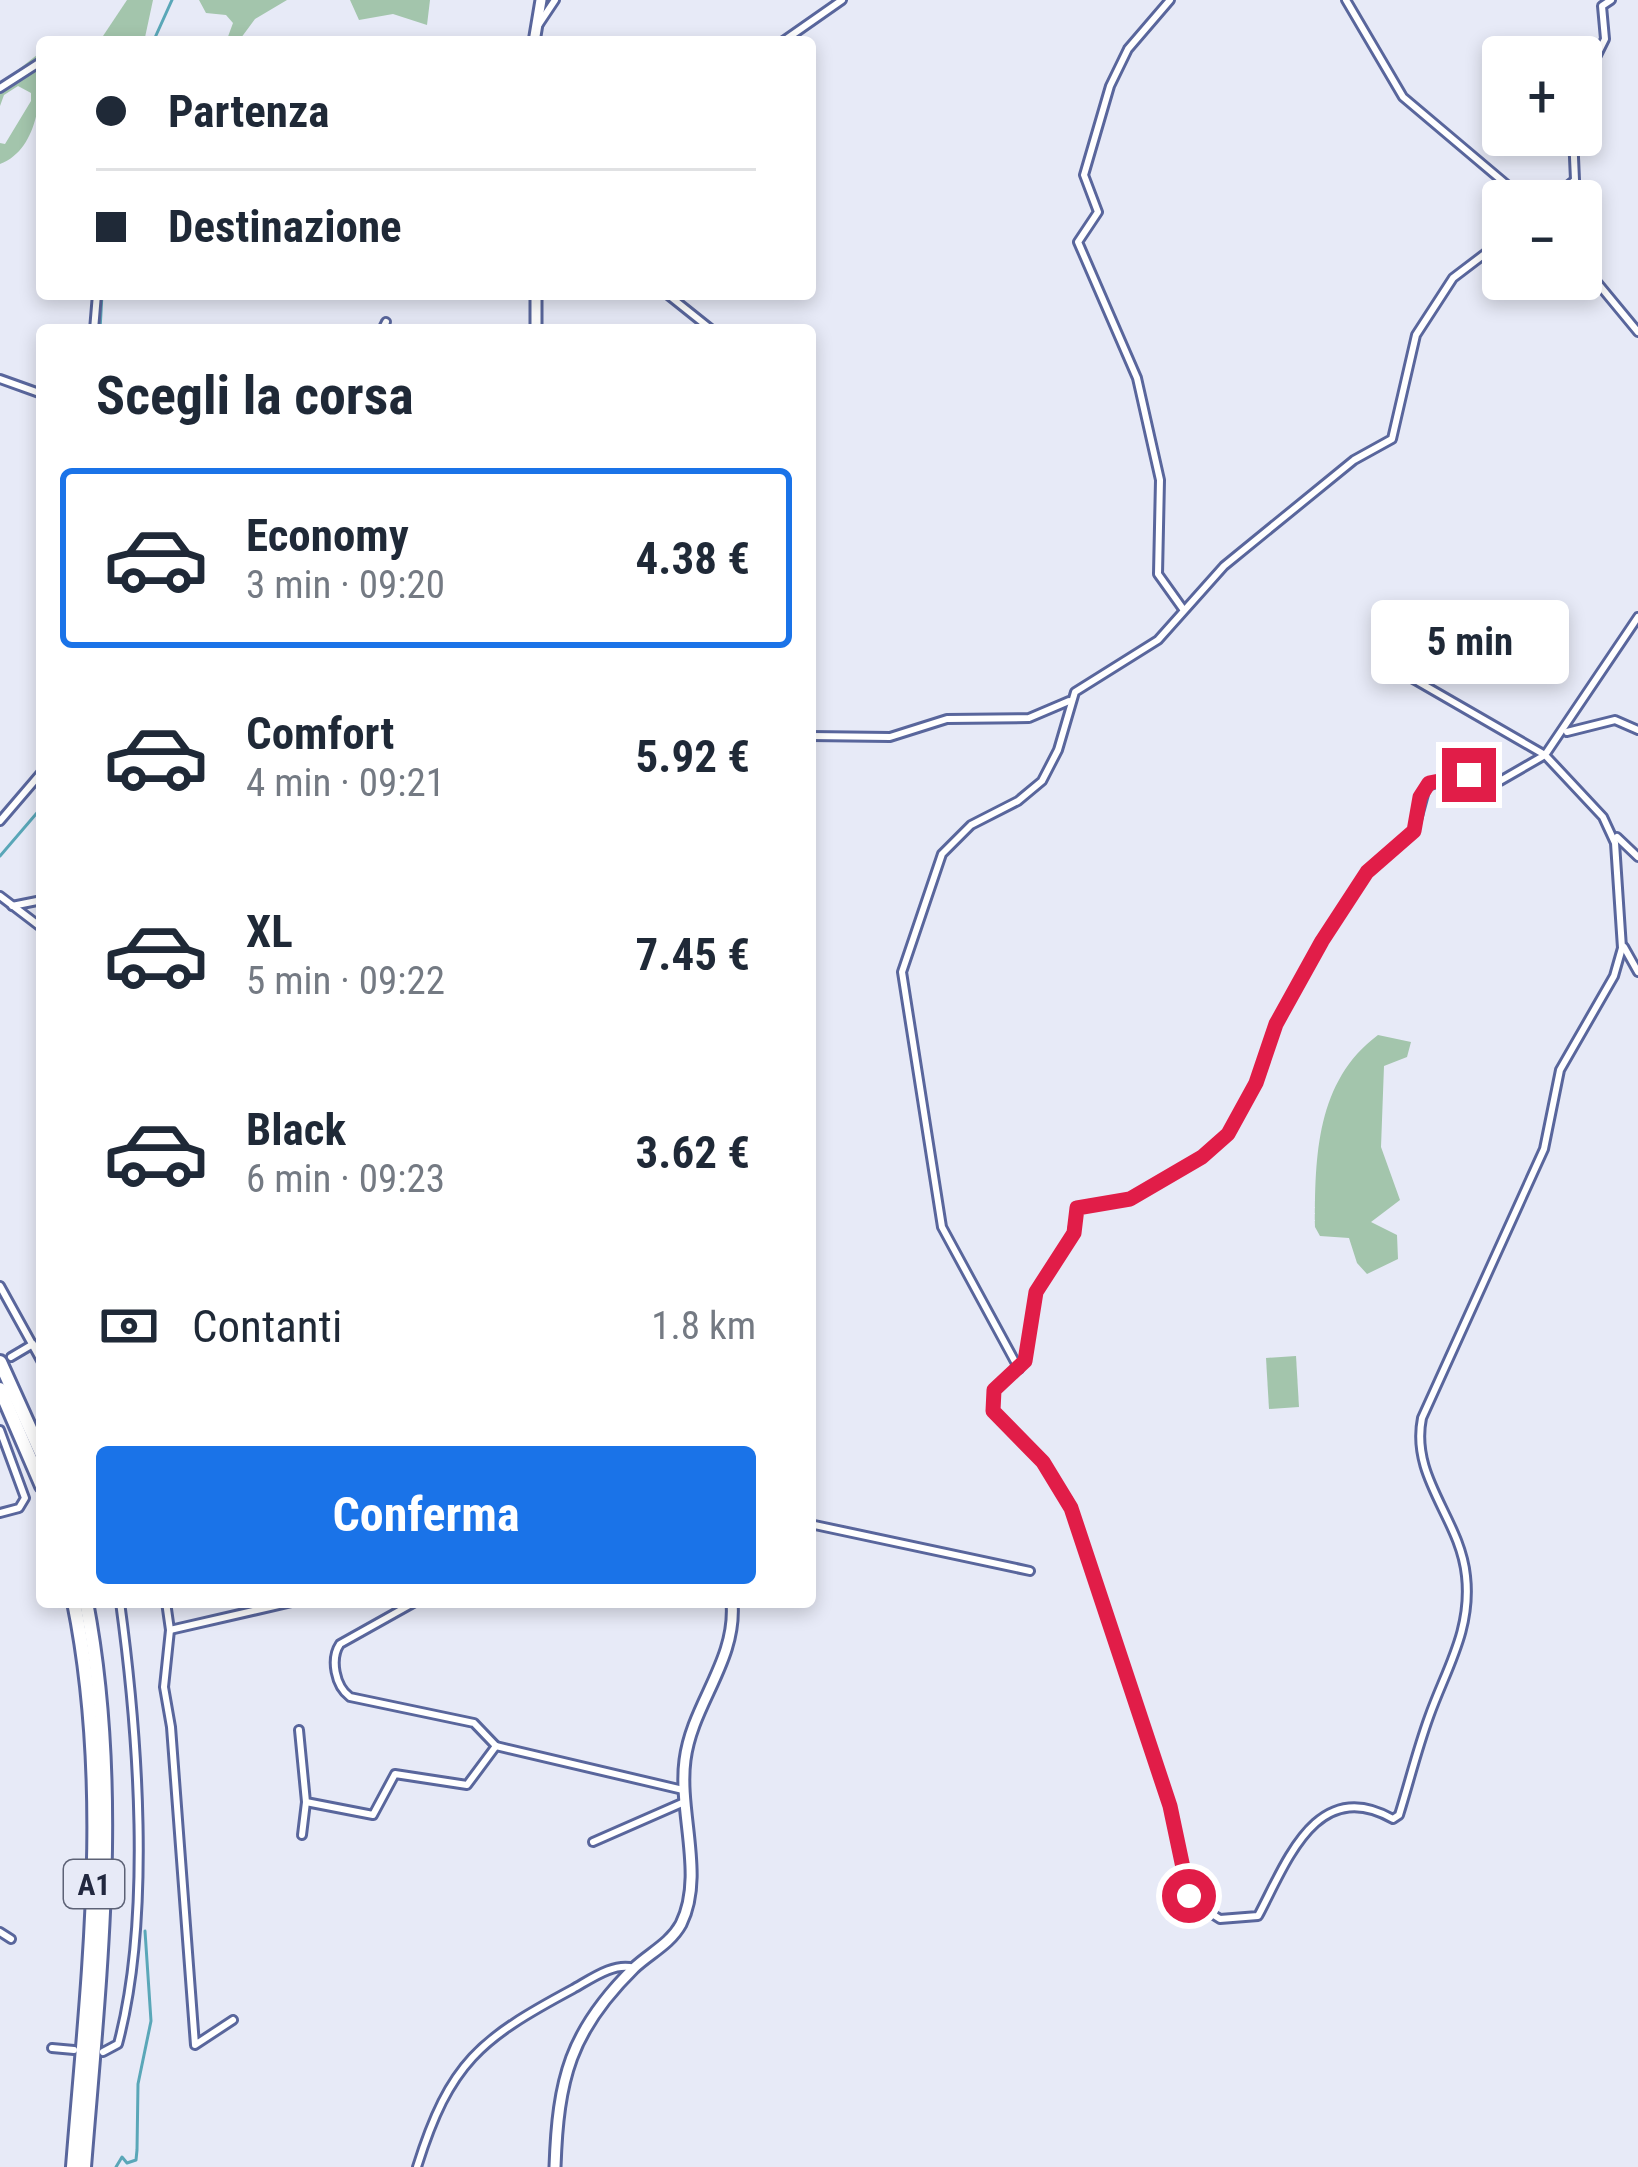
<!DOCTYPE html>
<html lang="it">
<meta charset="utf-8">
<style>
:root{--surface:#fff;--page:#f6f6f7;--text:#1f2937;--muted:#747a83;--line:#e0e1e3;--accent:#1a73e8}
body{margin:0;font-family:"Roboto Condensed",sans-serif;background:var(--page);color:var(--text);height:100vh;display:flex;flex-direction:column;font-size:45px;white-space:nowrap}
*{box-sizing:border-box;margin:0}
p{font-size:39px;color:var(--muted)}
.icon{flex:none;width:66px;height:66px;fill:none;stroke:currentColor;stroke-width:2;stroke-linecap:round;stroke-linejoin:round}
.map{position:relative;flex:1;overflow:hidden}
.panel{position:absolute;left:36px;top:324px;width:780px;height:1284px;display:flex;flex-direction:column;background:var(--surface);border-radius:12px;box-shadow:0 6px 18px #0003}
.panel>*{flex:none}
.top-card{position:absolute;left:36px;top:36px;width:780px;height:264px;border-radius:12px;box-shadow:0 6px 18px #0003;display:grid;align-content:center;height:264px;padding:0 60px;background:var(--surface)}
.controls{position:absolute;left:1482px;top:36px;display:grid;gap:24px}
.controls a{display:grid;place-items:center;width:120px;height:120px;border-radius:12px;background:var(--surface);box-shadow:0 6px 18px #0003;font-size:60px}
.end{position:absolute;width:54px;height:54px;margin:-27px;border:15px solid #e11d48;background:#fff;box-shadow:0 0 0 6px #fff}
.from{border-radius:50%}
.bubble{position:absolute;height:84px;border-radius:12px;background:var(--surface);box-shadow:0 6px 18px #0003;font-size:39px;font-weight:700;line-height:84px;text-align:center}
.top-card b{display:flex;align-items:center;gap:42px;height:114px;font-size:45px}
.top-card b+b{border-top:3px solid var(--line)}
.top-card i{width:30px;height:30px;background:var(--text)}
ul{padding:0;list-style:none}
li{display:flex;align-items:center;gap:36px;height:180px;margin:0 24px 18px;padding:0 36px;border:6px solid transparent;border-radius:12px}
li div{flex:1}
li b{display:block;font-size:45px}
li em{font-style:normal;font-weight:700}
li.active{border-color:var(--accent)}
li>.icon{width:108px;height:108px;stroke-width:1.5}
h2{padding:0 60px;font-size:54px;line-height:144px}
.pay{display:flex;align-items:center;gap:30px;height:132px;padding:0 60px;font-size:45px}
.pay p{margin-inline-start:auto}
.cta{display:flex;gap:24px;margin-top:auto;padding:24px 60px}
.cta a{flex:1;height:138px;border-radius:12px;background:var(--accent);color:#fff;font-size:48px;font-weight:700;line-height:138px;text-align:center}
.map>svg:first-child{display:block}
.green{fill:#a3c5ac}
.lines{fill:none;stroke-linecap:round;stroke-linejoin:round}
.stream{stroke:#5aa7b8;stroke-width:3}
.minor-casing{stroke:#59669c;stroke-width:12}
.major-casing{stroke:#59669c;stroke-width:15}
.highway-casing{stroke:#59669c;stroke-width:18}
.minor{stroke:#fff;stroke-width:6}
.major{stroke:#fff;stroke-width:9}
.highway{stroke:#fff;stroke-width:12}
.route{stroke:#e11d48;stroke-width:15}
.labels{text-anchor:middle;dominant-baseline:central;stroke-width:12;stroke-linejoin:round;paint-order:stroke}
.shield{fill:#e7eaf7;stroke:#5d6276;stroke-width:3}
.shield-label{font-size:30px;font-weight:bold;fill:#22283f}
</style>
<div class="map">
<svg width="1638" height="2167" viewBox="0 0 1638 2167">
<rect width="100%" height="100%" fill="#e7eaf7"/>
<g class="green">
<polygon points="127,0 153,0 144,42 99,42"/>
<polygon points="199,0 287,0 255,19 238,42 226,42 233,23 226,15 206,13"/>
<polygon points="350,0 430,0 427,25 393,14 359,20"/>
<path d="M42,51C42,88 41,149 0,164V143L5,144L31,101V93L18,86L4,95L0,106V84Z"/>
<path d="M1378,1035L1411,1042L1407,1057L1384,1066L1381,1147L1400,1200L1371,1222L1397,1235L1398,1259L1367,1274L1357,1263L1349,1238L1320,1236L1315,1227C1315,1157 1316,1081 1378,1035Z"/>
<polygon points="1296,1356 1299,1407 1269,1409 1266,1358"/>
</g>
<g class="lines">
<g class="stream">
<polyline points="153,42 172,0"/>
<polyline points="100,330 102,294"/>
<polyline points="0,856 42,807"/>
<polyline points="116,2167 122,2157 127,2163 136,2160 137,2150 138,2084 151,2021 145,1931"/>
</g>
<g class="minor-casing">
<g id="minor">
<polyline points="1170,0 1128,49 1110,86 1084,175 1098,212 1078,242 1137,378 1160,480 1158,574 1183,609"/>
<polyline points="1346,0 1403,97 1526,201"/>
<polyline points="539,24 555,0"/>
<polyline points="782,42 842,0"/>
<polyline points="1581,87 1605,39 1602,6 1611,0"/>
<polyline points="0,88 42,61"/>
<polyline points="1549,201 1575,180 1573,135"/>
<polyline points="1581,263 1638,332"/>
<polyline points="667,294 712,330"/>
<polyline points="94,330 97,294"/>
<polyline points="382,330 386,322"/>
<polyline points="0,379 42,394"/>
<path d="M1403,673L1545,755L1603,817L1615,843L1622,948L1614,976L1560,1070L1544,1149L1422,1418C1410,1478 1460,1518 1466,1576C1472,1630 1446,1669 1429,1717C1417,1750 1409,1783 1399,1815L1393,1819C1316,1775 1286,1864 1258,1916L1220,1919L1190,1900L1172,1813L1068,1501L1039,1457L993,1411L995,1390L1026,1359L1036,1292L1072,1237L1077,1208L1132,1198L1204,1155L1228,1134L1258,1080L1275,1026L1321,941L1367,872L1414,831L1426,787L1456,775L1500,781L1545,755L1638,617"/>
<polyline points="1567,732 1615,720 1638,730"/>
<polyline points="810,736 890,737 947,719 1029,718 1069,701"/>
<polyline points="0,821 42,772"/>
<polyline points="1617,837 1638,857"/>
<polyline points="0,896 42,928"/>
<polyline points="12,906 42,900"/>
<polyline points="1624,947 1638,972"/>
<polyline points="0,1286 42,1362"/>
<polyline points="11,1357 33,1344"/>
<polyline points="1019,1369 942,1227 902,972 942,854 971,825 1018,801 1042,781 1058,750 1075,692 1158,640 1224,566 1354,460 1392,439 1416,335 1453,278 1503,240"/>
<polyline points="0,1430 25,1498 19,1508 0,1513"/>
<polyline points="810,1524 1030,1571"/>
<polyline points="166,1602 170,1630 164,1687 171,1727 195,2045 233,2020"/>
<polyline points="170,1630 292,1602"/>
<path d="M299,1730L306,1802L373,1815L395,1774L467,1785L496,1746L474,1723L350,1697C335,1686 330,1659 340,1644L415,1602"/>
<polyline points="496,1746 683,1790"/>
<polyline points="302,1835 306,1802"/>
<polyline points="593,1842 682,1803"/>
<polyline points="0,1932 11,1939"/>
<polyline points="52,2048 74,2050"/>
<path d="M103,2052L118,2044C152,1916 138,1733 120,1602"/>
<path d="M417,2167C450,2062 480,2039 573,1989C591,1979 614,1962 634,1968"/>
</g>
</g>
<g class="major-casing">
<g id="major">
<polyline points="534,42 541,0"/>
<polyline points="536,294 536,330"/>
<path d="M555,2167C558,2079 570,2031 634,1968C650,1953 670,1944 681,1924C705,1876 678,1812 685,1760C692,1704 737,1661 732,1602"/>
</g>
</g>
<g class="highway-casing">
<g id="highway">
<polyline points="0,1362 42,1455"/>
<polyline points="0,1389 42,1486"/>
<path d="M73,2167C88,1978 112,1790 74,1602"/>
<path d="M84,2167C99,1978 122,1790 86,1602"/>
</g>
</g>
<use href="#minor" class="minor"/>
<use href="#major" class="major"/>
<use href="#highway" class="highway"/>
</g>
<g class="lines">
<polyline class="route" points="1189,1896 1170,1806 1071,1508 1043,1462 993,1411 994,1390 1025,1361 1036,1292 1074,1233 1077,1208 1130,1199 1202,1157 1228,1134 1256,1083 1276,1024 1322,941 1367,872 1414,831 1420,797 1429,783 1469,775"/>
</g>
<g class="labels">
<rect class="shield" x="64" y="1860" width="60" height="48" rx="9"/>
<g class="shield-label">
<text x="94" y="1884">A1</text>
</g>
</g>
</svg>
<div class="controls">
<a>+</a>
<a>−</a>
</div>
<i class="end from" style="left:1189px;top:1896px"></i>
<i class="end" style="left:1469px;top:775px"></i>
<div class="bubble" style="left:1371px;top:600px;width:198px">5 min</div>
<div class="top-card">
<b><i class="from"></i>Partenza</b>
<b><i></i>Destinazione</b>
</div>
<section class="panel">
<h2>Scegli la corsa</h2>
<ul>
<li class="active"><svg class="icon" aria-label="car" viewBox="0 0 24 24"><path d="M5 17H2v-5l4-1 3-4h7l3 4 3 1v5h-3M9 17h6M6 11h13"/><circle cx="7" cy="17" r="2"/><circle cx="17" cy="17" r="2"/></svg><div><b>Economy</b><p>3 min · 09:20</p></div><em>4.38 €</em></li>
<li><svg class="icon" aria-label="car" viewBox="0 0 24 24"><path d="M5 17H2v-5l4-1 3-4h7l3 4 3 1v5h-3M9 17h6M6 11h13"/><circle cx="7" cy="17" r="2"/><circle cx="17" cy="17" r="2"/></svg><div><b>Comfort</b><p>4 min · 09:21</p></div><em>5.92 €</em></li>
<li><svg class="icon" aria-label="car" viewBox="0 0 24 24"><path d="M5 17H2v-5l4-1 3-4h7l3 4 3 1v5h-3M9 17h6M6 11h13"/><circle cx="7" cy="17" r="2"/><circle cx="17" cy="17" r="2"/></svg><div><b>XL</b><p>5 min · 09:22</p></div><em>7.45 €</em></li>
<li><svg class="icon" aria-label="car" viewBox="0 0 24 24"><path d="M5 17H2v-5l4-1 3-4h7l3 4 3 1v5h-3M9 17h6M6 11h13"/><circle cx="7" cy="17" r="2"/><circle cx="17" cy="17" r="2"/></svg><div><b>Black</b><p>6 min · 09:23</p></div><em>3.62 €</em></li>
</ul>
<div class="pay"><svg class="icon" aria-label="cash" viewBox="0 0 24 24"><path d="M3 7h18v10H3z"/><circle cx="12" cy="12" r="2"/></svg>Contanti<p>1.8 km</p></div>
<div class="cta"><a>Conferma</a></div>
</section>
</div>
